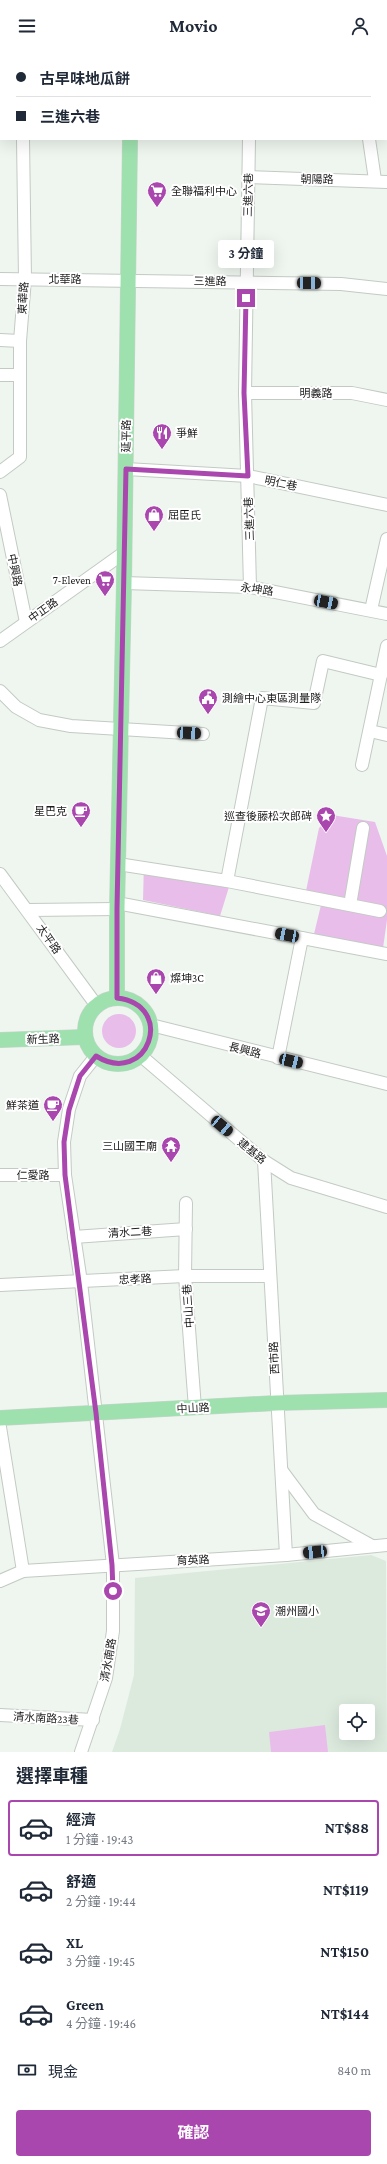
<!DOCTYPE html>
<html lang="zh-TW">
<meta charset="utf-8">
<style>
:root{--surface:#fff;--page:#f6f6f7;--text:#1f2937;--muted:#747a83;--line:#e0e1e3;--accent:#a947ae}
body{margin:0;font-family:"Crimson Pro","Noto Sans TC",serif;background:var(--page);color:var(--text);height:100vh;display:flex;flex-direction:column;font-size:15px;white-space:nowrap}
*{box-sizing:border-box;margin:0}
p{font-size:13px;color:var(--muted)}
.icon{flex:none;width:22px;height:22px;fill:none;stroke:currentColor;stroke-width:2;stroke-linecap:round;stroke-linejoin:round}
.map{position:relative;height:1700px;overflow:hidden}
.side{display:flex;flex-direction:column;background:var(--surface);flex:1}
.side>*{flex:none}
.guide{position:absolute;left:0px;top:0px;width:387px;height:88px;box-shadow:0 4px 16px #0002;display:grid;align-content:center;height:88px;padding:0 16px;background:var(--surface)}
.tools{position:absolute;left:339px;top:1652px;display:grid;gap:8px}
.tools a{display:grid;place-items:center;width:36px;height:36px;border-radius:4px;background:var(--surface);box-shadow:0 4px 16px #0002;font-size:20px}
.end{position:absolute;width:18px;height:18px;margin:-9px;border:5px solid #a947ae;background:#fff;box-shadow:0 0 0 2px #fff}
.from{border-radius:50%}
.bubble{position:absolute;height:28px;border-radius:4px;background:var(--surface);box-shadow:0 4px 16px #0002;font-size:13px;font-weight:700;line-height:28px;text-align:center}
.car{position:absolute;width:12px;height:24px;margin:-12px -6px;border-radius:5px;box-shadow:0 0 3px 1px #0007;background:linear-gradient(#222 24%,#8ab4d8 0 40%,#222 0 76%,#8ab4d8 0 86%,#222 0)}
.guide b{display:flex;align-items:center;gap:14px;height:38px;font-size:15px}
.guide b+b{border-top:1px solid var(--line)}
.guide i{width:10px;height:10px;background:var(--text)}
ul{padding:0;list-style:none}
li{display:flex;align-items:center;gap:12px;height:56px;margin:0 8px 6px;padding:0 8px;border:2px solid transparent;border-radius:4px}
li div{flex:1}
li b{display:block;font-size:15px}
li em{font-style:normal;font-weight:700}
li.selected{border-color:var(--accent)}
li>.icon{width:36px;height:36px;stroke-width:1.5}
h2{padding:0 16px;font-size:18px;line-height:48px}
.pay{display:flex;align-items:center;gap:10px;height:44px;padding:0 16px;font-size:15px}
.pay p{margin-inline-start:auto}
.action{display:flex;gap:8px;margin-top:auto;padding:8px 16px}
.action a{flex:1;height:46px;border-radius:4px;background:var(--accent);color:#fff;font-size:16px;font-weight:700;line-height:46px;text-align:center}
header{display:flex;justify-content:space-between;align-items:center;height:52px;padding:0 16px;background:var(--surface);font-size:18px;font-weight:700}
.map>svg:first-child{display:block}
.built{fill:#dceade;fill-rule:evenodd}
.green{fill:#e9bdea}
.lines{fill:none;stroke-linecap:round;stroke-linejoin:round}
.minor-casing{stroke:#c3cac4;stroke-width:14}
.major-casing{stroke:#d1d2d1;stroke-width:16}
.minor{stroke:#fff;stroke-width:12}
.major{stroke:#9ee1af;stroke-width:15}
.route{stroke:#a947ae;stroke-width:5}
.labels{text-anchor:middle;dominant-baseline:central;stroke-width:4;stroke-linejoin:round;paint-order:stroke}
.street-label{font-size:11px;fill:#1a1c1a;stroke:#fff}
.poi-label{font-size:11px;fill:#1a1c1a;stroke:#fff;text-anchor:start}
</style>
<header><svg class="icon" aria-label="menu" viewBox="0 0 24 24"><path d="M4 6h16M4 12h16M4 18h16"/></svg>Movio<svg class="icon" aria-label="person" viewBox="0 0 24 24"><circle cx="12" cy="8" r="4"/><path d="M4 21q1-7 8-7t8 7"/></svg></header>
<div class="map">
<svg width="387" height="1700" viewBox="0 0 387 1700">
<rect width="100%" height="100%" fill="#eef6ef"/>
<path class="built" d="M371,1503L386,1509L387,1700H112L120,1677L134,1623L135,1526ZM346,1659H368V1681H346Z"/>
<g class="green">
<polygon points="332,763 375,770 387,804 387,868 383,896 314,882 321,853 229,835 220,864 143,848 144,810 306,839 319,776"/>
<circle cx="119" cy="979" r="17"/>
<polygon points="325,1673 328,1700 271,1700 269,1680"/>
</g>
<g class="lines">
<g class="minor-casing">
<g id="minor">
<polyline points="22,0 22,1"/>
<polyline points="129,0 129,1"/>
<polyline points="382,1 382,0"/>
<polyline points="0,19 1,19"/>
<polyline points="249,87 245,341 250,535"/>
<polyline points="369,87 375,128"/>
<polyline points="248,125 387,130"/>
<polyline points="0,227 341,232 387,237"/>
<polyline points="0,288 20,289"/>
<polyline points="0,323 20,323"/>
<polyline points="245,341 352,341 387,348"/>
<polyline points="126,417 248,424 387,453"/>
<polyline points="0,420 20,405 20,289 25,227 23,87"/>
<polyline points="0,443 26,570"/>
<polyline points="124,531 250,535 387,562"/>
<polyline points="371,558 387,487"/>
<polyline points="0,589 125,500"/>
<polyline points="0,639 16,655 39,668 71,674 203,682"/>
<polyline points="370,679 387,683"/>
<polyline points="362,713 387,594"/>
<polyline points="118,812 227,829 262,646 314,651 323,609 381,623"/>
<polyline points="0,822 97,954"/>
<polyline points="227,829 380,859"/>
<polyline points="117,851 387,902"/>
<polyline points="350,853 363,776"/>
<polyline points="29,858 117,857"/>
<polyline points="151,973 387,1032"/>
<polyline points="140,1003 264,1109 291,1126 387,1155"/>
<polyline points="278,1006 302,886"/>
<polyline points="264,1109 286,1503"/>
<polyline points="0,1123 65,1123"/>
<polyline points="186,1151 185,1224 195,1356"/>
<polyline points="74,1185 186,1177"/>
<polyline points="0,1233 185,1224 270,1224"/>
<polyline points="0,1375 23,1519"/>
<polyline points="282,1419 314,1462 372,1494"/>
<polyline points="0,1529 23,1519 286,1503 387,1493"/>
<polyline points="0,1663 93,1668"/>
<polyline points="81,1700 106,1626 113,1579 113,1513 81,1230 65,1123 64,1090 69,1057 80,1024 96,1004"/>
</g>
</g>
<g class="major-casing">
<g id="major">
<polyline points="386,23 387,23"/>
<polyline points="117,946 117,857 124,531 130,87"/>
<circle cx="118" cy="979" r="33"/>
<polyline points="0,988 85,985"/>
<polyline points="0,1366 276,1351 387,1348"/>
</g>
</g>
<use href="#minor" class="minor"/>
<use href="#major" class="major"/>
</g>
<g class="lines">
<path class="route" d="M113,1539L112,1513L96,1361L65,1123L64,1090L69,1058L80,1024L96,1004C148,1036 177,953 117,946V857L126,417L248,424L244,341L246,246"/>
</g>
<defs>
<g id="supermarket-pin" transform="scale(1)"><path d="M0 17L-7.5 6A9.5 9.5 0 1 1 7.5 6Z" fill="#a947ae" stroke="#fff"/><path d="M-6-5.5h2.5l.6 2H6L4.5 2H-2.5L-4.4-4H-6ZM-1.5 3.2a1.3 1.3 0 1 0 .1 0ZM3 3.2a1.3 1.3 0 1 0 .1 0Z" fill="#fff"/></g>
<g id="restaurant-pin" transform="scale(1)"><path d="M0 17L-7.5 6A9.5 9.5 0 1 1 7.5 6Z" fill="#a947ae" stroke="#fff"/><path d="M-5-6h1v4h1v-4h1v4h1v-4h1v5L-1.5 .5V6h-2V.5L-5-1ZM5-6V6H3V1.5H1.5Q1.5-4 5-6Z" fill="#fff"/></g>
<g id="shop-pin" transform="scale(1)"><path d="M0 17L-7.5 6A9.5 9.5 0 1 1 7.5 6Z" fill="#a947ae" stroke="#fff"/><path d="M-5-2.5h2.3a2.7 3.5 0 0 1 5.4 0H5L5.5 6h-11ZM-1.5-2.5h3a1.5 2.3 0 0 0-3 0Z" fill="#fff"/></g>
<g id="civic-pin" transform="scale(1)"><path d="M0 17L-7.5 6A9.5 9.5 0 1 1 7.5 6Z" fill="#a947ae" stroke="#fff"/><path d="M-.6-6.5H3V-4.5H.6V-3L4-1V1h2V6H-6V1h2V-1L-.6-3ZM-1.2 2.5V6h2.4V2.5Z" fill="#fff"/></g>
<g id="cafe-pin" transform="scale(1)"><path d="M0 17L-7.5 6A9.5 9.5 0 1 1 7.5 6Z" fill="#a947ae" stroke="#fff"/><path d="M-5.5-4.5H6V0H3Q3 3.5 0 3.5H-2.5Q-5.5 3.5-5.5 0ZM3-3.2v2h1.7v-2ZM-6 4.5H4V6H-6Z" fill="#fff"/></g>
<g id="sight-pin" transform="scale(1)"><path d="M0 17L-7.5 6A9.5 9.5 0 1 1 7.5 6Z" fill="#a947ae" stroke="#fff"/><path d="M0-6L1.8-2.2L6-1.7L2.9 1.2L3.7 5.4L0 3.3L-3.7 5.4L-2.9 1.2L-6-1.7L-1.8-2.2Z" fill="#fff"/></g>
<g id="temple-pin" transform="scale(1)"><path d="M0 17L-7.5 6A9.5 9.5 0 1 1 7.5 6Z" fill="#a947ae" stroke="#fff"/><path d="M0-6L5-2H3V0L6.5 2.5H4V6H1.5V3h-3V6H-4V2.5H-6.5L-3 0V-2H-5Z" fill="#fff"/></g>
<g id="school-pin" transform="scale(1)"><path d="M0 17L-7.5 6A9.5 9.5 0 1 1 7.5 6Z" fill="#a947ae" stroke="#fff"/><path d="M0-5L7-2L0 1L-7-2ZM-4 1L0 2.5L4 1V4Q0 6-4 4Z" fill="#fff"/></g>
</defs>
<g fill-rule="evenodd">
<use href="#supermarket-pin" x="157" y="139"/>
<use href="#restaurant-pin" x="162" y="381"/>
<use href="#shop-pin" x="154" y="463"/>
<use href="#supermarket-pin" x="105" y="528"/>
<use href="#civic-pin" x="208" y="646"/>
<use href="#cafe-pin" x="81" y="759"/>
<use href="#sight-pin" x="326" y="764"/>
<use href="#shop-pin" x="156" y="926"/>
<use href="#cafe-pin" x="53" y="1053"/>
<use href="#temple-pin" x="171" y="1094"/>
<use href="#school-pin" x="261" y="1559"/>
</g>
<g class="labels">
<g class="street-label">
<text transform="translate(317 127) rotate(1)">朝陽路</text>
<text transform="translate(248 143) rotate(-89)">三進六巷</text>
<text x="65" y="227">北華路</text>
<text transform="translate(210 229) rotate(1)">三進路</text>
<text transform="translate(23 246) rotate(-86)">東華路</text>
<text x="316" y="341">明義路</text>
<text transform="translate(126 384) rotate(-89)">延平路</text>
<text transform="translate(281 431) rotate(12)">明仁巷</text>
<text transform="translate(249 467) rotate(-92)">三進六巷</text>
<text transform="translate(15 518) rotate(78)">中興路</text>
<text transform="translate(257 537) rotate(8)">永坤路</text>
<text transform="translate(43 558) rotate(-35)">中正路</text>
<text transform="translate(49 887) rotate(55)">太平路</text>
<text transform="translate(43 987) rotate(-2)">新生路</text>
<text transform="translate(245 998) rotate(14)">長興路</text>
<text transform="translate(252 1099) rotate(39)">建基路</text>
<text x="33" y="1123">仁愛路</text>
<text transform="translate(130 1180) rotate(-3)">清水二巷</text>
<text transform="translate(135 1227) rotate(-3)">忠孝路</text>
<text transform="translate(188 1254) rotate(-94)">中山三巷</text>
<text transform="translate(274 1306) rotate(-93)">西市路</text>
<text transform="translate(193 1356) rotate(-3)">中山路</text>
<text transform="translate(193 1508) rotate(-3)">育英路</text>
<text transform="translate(108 1608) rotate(-80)">清水南路</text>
<text transform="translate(46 1666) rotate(3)">清水南路23巷</text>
</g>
<g class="poi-label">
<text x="171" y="139">全聯福利中心</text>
<text x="176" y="381">爭鮮</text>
<text x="168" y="463">屈臣氏</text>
<text x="91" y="528" text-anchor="end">7-Eleven</text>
<text x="222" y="646">測繪中心東區測量隊</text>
<text x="67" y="759" text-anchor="end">星巴克</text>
<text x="312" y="764" text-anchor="end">巡查後藤松次郎碑</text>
<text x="170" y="926">燦坤3C</text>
<text x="39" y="1053" text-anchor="end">鮮茶道</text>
<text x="157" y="1094" text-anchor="end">三山國王廟</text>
<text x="275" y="1559">潮州國小</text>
</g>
</g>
</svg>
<div class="tools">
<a><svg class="icon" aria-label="locate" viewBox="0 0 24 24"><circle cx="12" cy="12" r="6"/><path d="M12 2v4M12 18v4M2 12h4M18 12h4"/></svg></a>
</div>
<i class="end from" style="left:113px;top:1539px"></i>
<i class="end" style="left:246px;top:246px"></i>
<div class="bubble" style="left:218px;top:188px;width:56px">3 分鐘</div>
<i class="car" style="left:309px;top:231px;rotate:91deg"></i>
<i class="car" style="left:326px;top:550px;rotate:101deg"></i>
<i class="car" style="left:189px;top:681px;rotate:93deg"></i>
<i class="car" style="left:287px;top:883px;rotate:281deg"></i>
<i class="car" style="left:291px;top:1009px;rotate:103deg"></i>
<i class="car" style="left:222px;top:1074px;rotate:130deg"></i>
<i class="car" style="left:315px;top:1500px;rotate:264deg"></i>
<div class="guide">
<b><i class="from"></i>古早味地瓜餅</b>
<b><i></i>三進六巷</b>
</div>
</div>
<section class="side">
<h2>選擇車種</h2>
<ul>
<li class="selected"><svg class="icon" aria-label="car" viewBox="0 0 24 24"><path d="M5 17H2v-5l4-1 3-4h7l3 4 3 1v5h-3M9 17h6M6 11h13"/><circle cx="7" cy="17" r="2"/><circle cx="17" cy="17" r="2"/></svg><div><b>經濟</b><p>1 分鐘 · 19:43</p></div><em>NT$88</em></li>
<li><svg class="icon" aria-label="car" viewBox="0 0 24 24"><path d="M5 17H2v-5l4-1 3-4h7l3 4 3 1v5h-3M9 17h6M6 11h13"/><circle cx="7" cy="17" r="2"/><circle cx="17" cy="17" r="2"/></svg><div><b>舒適</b><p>2 分鐘 · 19:44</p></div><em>NT$119</em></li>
<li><svg class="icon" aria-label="car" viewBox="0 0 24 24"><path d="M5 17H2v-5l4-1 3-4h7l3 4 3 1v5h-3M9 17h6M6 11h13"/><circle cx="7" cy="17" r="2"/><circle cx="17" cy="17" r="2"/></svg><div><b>XL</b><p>3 分鐘 · 19:45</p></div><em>NT$150</em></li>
<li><svg class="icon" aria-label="car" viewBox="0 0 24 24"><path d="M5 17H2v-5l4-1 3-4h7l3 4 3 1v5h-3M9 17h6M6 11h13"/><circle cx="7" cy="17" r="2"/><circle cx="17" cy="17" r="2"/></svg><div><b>Green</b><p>4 分鐘 · 19:46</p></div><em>NT$144</em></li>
</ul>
<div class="pay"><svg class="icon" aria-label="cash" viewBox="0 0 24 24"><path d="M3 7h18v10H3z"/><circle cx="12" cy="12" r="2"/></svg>現金<p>840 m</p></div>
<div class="action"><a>確認</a></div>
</section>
